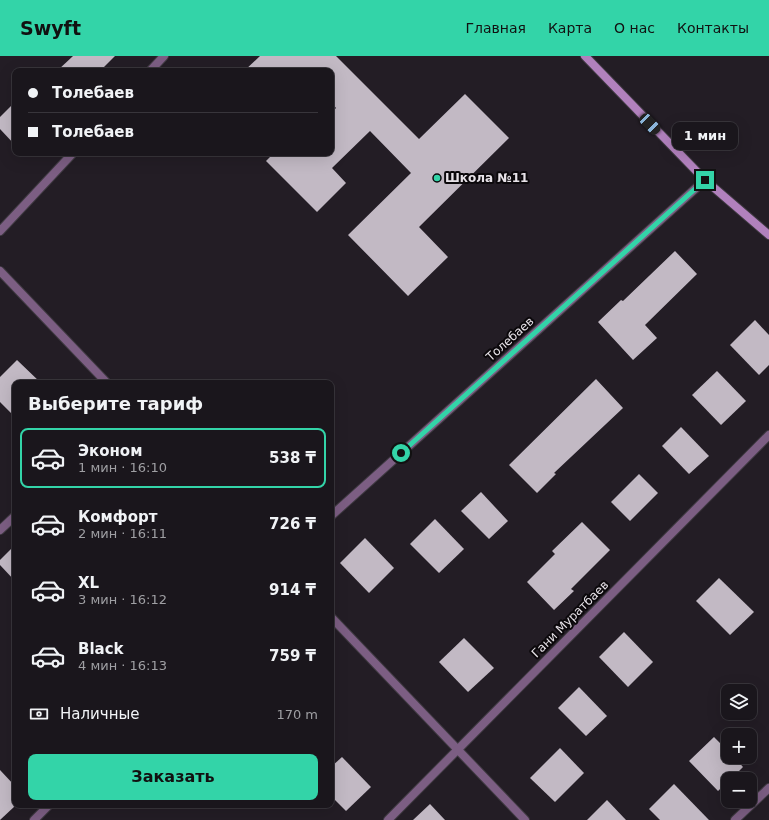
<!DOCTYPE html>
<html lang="ru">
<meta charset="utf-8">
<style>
:root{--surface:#1a161c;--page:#272329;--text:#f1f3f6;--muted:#9f9fa3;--line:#38353b;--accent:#33d4a8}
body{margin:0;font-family:"DejaVu Sans",sans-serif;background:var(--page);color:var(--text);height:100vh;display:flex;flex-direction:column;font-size:15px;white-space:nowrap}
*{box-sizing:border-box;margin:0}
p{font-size:13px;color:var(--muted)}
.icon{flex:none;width:22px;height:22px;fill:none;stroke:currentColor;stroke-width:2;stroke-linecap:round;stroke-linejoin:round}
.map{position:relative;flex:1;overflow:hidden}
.panel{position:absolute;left:12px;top:324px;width:322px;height:428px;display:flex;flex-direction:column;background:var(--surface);border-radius:8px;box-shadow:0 4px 16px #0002,0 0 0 1px var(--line)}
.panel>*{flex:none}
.hud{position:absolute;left:12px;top:12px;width:322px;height:88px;border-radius:8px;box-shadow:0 4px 16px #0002,0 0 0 1px var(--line);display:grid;align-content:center;height:88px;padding:0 16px;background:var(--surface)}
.controls{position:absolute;left:721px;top:628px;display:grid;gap:8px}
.controls a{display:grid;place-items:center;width:36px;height:36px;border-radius:8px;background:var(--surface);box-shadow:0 4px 16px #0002,0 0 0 1px var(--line);font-size:20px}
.end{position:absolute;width:18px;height:18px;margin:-9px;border:5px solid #33d4a8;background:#111;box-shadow:0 0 0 2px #111}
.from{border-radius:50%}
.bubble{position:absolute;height:28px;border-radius:8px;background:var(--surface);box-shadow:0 4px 16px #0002,0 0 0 1px var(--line);font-size:13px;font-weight:600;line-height:28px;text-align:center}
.car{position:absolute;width:12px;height:24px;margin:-12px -6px;border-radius:5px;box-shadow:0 0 3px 1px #0007;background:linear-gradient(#222 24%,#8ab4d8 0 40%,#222 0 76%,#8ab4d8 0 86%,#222 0)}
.hud b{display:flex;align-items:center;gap:14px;height:38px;font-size:15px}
.hud b+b{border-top:1px solid var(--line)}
.hud i{width:10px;height:10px;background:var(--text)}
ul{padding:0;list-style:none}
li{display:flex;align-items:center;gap:12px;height:60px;margin:0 8px 6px;padding:0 8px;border:2px solid transparent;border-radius:8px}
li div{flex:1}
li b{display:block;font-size:15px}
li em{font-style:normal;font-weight:600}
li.selected{border-color:var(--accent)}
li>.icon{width:36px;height:36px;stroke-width:1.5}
h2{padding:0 16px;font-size:18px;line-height:48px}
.pay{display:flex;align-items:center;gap:10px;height:44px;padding:0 16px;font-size:15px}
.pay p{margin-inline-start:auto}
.button{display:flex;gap:8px;margin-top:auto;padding:8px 16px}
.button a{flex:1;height:46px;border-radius:8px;background:var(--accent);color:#111;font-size:16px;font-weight:600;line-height:46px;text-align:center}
header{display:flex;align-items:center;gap:24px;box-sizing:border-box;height:56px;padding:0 20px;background:var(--accent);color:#111}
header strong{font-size:19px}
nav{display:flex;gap:22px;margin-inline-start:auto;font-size:14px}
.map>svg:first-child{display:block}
.building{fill:#c2b9c4}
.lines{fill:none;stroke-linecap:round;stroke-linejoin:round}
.street-casing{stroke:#3e3940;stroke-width:10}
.secondary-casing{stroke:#3e3940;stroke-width:10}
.street{stroke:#7c5e83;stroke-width:8}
.secondary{stroke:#b181bd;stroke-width:8}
.route{stroke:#33d4a8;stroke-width:5}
.poi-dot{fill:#33d4a8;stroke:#0b080b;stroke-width:1.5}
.labels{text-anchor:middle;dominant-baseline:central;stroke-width:4;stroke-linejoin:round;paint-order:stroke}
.poi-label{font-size:12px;font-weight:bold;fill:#e7e2e8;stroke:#0b080b;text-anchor:start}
.street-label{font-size:12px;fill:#e7e2e8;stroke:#0b080b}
</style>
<header>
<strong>Swyft</strong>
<nav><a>Главная</a><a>Карта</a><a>О нас</a><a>Контакты</a></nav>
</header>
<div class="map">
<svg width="769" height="764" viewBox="0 0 769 764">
<rect width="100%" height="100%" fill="#231d25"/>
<g class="building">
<polygon points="73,0 115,0 100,15 57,15"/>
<polygon points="260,0 336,0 419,83 465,38 509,82 419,171 448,201 408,240 348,179 411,117 370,75 332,112 346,127 317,156 266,105 274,97 331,97 331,57 336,52 331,46 331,15 244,15"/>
<polygon points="15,46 15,89 0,73 0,61"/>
<polygon points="675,195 697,218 645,269 657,282 633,304 598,266 621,244 623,245"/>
<polygon points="755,264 769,279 769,309 759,319 730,289"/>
<polygon points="17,304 41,327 15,327 15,361 0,346 0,321"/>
<polygon points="717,315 746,345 721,369 692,339"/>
<polygon points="596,323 623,352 554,417 556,418 537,437 509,409"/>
<polygon points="681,371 709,400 689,418 662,390"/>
<polygon points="639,418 658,437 630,465 611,446"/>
<polygon points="481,436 508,465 489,483 461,455"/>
<polygon points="435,463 464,493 439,517 410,488"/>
<polygon points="582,466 610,494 571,533 574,535 554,554 527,526 555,498 552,495"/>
<polygon points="365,482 394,512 369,537 340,507"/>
<polygon points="15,489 15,525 0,509 0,504"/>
<polygon points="719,522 754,556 730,579 696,545"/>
<polygon points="624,576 653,606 628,631 599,601"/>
<polygon points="464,582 494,612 468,636 439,606"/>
<polygon points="579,631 607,660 586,680 558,652"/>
<polygon points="714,681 728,695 728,701 734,701 743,711 731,723 728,723 728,725 718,735 689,705"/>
<polygon points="560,692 584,717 555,746 530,722"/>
<polygon points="342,701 371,731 346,755 331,740 331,711"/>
<polygon points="0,714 15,730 15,750 0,764"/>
<polygon points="674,728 709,764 660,764 649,753"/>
<polygon points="607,744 626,764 587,764"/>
<polygon points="430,748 445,764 413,764"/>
</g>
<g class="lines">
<g class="street-casing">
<g id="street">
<polyline points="150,15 164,0"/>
<polyline points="0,175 73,97"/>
<polyline points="0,215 107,327"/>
<polyline points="331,460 705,124"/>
<polyline points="0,474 15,460"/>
<polyline points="331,561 525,764"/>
<polyline points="34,764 49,749"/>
<polyline points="388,764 769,379"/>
<polyline points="735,764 769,732"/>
</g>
</g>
<g class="secondary-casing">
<polyline id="secondary" points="585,0 705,124 769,179"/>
</g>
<use href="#street" class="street"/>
<use href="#secondary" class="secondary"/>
</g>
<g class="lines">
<polyline class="route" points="401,397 705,124"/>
</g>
<circle class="poi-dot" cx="437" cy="122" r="4"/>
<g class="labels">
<g class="poi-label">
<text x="445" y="122">Школа №11</text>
</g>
<g class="street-label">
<text transform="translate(510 283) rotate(-42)">Толебаев</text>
<text transform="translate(570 563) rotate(-45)">Гани Муратбаев</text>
</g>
</g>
</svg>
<div class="controls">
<a><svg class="icon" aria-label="layers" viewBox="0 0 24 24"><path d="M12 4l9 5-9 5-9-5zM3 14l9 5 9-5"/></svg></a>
<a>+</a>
<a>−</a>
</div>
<i class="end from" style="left:401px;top:397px"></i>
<i class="end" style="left:705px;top:124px"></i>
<div class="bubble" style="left:672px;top:66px;width:66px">1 мин</div>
<i class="car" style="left:650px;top:68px;rotate:136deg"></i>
<div class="hud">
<b><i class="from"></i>Толебаев</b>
<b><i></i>Толебаев</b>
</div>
<section class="panel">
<h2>Выберите тариф</h2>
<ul>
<li class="selected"><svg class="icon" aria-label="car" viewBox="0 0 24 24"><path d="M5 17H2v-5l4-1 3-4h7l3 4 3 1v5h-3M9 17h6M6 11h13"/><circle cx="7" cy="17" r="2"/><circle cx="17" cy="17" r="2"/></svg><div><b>Эконом</b><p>1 мин · 16:10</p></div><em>538 ₸</em></li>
<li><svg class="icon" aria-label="car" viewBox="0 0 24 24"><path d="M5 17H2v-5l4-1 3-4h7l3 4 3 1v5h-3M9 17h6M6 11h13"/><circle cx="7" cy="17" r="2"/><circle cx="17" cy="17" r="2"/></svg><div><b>Комфорт</b><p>2 мин · 16:11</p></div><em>726 ₸</em></li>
<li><svg class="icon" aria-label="car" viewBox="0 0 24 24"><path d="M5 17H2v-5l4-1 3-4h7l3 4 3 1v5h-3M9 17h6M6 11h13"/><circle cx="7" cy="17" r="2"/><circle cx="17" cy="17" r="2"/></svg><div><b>XL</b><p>3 мин · 16:12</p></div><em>914 ₸</em></li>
<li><svg class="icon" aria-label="car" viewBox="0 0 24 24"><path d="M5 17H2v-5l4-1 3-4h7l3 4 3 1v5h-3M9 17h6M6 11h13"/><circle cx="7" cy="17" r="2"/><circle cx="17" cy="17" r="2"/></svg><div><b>Black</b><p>4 мин · 16:13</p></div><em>759 ₸</em></li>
</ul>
<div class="pay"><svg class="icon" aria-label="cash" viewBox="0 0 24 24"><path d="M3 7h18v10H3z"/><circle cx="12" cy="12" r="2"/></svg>Наличные<p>170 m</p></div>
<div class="button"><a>Заказать</a></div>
</section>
</div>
